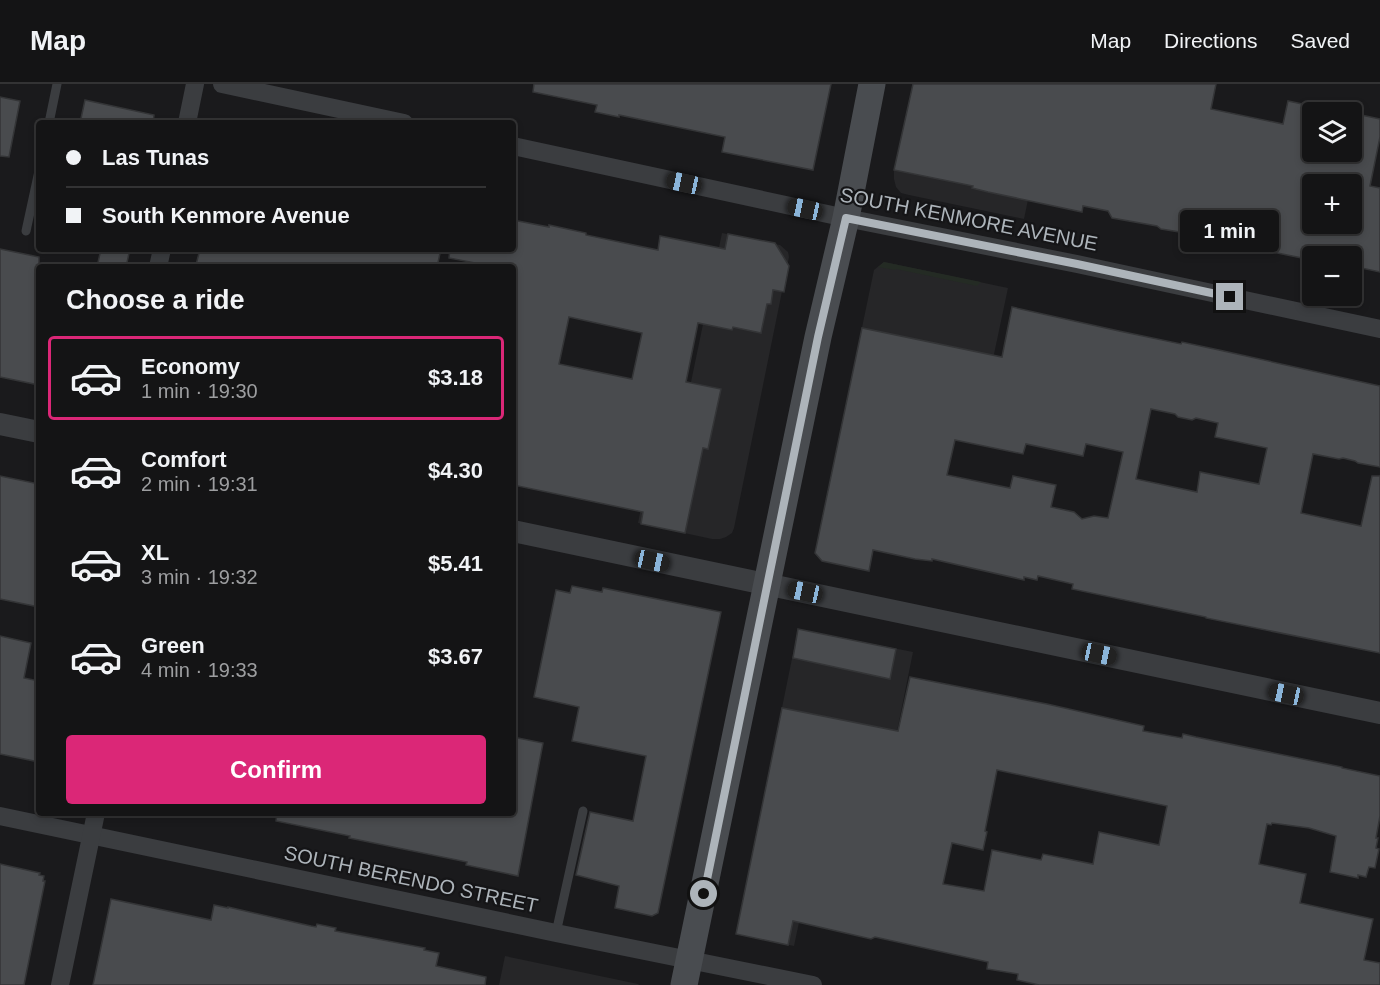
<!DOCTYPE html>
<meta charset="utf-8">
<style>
:root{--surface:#141415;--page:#212122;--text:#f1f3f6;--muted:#9d9ea0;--line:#333334;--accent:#db2777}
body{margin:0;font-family:Helvetica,sans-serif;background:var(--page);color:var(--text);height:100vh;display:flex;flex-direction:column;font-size:22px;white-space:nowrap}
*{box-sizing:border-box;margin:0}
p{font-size:20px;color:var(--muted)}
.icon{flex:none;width:33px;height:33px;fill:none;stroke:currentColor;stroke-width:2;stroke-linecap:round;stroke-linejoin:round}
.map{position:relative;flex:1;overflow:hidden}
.drawer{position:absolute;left:36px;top:180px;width:480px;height:552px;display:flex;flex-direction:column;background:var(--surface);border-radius:6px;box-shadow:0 3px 9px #0003,0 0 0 2px var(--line)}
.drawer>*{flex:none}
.top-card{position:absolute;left:36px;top:36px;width:480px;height:132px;border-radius:6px;box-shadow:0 3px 9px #0003,0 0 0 2px var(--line);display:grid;align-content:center;height:132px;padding:0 30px;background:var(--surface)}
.fabs{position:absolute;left:1302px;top:18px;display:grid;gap:12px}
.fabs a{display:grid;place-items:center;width:60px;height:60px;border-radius:6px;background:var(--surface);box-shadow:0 3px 9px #0003,0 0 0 2px var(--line);font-size:30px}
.end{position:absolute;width:27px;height:27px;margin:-14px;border:8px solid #adb4ba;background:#111;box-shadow:0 0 0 3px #111}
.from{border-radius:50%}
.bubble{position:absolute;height:42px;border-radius:6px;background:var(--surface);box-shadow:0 3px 9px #0003,0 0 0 2px var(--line);font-size:20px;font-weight:700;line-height:42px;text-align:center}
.car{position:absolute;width:18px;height:36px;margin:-18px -9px;border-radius:8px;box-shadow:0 0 4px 2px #0007;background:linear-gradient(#222 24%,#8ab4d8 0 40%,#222 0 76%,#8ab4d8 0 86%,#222 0)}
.top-card b{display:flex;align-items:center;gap:21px;height:57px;font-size:22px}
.top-card b+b{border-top:2px solid var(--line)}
.top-card i{width:15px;height:15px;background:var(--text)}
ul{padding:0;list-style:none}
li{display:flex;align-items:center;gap:18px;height:84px;margin:0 12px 9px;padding:0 18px;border:3px solid transparent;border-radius:6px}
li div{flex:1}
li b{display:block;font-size:22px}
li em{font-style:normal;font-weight:700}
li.current{border-color:var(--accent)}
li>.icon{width:54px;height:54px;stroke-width:1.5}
h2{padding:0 30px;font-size:27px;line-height:72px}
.primary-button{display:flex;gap:12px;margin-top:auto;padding:12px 30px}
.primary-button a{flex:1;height:69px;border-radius:6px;background:var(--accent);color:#fff;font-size:24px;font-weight:700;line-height:69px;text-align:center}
header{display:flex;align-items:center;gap:36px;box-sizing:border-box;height:84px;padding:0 30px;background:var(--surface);border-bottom:2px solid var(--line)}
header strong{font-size:28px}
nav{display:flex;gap:33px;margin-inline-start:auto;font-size:21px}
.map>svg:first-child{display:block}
.built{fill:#262628}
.green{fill:#242b24}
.building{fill:#494b4e;stroke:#343537;stroke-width:1.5;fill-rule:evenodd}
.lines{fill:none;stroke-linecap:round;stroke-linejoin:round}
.service{stroke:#3b3d40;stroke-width:9}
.minor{stroke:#3b3d40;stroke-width:18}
.tertiary{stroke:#3b3d40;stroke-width:22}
.secondary{stroke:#494c50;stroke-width:27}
.route{stroke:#adb4ba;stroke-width:8}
.labels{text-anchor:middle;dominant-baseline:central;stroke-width:4.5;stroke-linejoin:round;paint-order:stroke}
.street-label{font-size:20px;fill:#adb4ba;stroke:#151517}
</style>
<header>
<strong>Map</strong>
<nav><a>Map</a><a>Directions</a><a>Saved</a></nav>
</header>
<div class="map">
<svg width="1380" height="901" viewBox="0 0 1380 901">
<rect width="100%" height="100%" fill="#1a1a1c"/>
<g class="built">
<polygon points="913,0 1052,0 1024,135 909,111 901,109 896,103 894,95 894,86"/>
<polygon points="722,149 780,161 788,168 789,173 734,444 732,449 726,453 720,455 712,455 638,439 667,293 691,298"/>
<polygon points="884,178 1008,204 975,360 899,344 869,487 822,477 815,469 874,186"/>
<polygon points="798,545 913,568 882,722 826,711 794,862 736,850"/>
<polygon points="505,872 638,900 639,901 499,901"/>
</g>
<polygon class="green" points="884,178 981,198 977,202 896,185 895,186 878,183"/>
<g class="building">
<polygon points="534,0 831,0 813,86 722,68 725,53 619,31 619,33 595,28 597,21 533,8"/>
<path d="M913,0H1216L1211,25L1283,40L1288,17L1312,22V68H1352V29L1380,35V53L1370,102L1380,104V188L1352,182V172H1302V174L1223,158V155L1161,145L1157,142L1112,134L1108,127L1083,122L1082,128L988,108L972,104L973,102L894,86ZM1312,100H1352V140H1304Z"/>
<polygon points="0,13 20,17 9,73 0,72"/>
<polygon points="85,16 154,31 153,39 80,39"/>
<path d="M513,136L549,143V141L586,149V151L658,166L660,152L725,165L728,150L775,159L789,182L784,208L773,206L771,220H767L761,249L733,243L732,246L698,239L686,298L721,305L708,365L703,364L685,449L641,440L643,428L513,401V183H486V181L449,174L450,165H513ZM569,233L642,249L632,295L559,280Z"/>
<polygon points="0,165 39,173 39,301 0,293"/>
<polygon points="101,165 130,165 126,183 97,183"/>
<polygon points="200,165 441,165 437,183 208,183 196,181"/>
<path d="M1012,223L1119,247L1181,260L1182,258L1219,266L1380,302V383L1358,379L1355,377L1343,374L1339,375L1313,370L1301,429L1361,442L1372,392H1380V569L1206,534V533L1072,505L1073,500L1038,492L1037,496L1024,493V496L932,475V477L915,475L873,466L869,487L822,477L815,469L862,244L1002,273ZM1151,325L1175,330L1178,333L1192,336L1196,334L1218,339L1215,353L1267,364L1259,400L1200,388L1197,408L1136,395ZM955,356L1023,370L1026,360L1083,372L1086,360L1123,368L1108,434L1094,432L1082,435L1074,428L1051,423L1056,401L1013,392L1010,404L947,391Z"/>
<polygon points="0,392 39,400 39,523 0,515"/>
<polygon points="572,502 602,508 603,504 721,528 658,829 652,832 615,824 619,802 576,791 590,728 633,737 646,672 572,657 579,623 534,613 556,506 570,509"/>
<polygon points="798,545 896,565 890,595 793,574"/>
<polygon points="0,552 31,559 24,594 39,597 39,678 0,670"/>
<path d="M910,593L1047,620L1144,642L1143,647L1182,654L1183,650L1196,653L1342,683V684L1380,692V732L1376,754H1378L1376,764L1379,765L1375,784L1369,783L1366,793L1358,791V794L1330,788L1336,752L1309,744L1272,739L1271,741L1267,740L1259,780L1306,790L1300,819L1373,835L1364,876L1380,879V901H1039L1017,896L1018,890L987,885L988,878L875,853L871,855L793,837L788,861L736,850L782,624L898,647ZM997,686L1167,722L1159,761L1099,748L1093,780L1043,770L1041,776L992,766L984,807L943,800L952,759L983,766L987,748L985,747Z"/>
<polygon points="513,653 543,659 518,792 466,781 467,778 349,754 350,752 276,737 277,729 513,729"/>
<polygon points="0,780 40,789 39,791 44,792 43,797 45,797 24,901 0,901"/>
<polygon points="111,815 211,836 214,821 228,824 228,823 311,842 316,843 317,840 336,844 335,847 425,864 424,866 439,869 436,882 486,893 485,901 93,901"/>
</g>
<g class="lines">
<g class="service">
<polyline points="49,39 57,0"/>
<polyline points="26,147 39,87"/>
<polyline points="556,849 583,727"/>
</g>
<g class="minor">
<polyline points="222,0 404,39"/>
<polyline points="187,39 195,0"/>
<polyline points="513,62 846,134 1077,180 1380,245"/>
<polyline points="158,183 162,165"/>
<polyline points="0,732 556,849 813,901"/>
<polyline points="60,901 96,729"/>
</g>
<g class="tertiary">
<polyline points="0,340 39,348"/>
<polyline points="513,447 1380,629"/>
</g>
<polyline class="secondary" points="684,901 818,253 846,134 872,0"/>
</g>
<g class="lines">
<polyline class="route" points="704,810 818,253 846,134 1077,180 1230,213"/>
</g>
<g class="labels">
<g class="street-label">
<text transform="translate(969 135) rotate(11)">SOUTH KENMORE AVENUE</text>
<text transform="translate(411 795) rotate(12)">SOUTH BERENDO STREET</text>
</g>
</g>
</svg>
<div class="fabs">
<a><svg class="icon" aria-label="layers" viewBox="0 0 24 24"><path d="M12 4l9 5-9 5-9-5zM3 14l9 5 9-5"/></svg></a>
<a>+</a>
<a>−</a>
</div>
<i class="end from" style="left:704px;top:810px"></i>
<i class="end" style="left:1230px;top:213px"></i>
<div class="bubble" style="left:1180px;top:126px;width:99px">1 min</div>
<i class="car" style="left:684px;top:99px;rotate:282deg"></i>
<i class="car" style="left:805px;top:125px;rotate:282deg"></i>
<i class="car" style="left:652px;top:477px;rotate:102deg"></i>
<i class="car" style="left:805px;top:508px;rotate:282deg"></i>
<i class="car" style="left:1099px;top:570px;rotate:102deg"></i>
<i class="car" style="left:1286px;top:610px;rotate:282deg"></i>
<div class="top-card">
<b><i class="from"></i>Las Tunas</b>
<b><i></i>South Kenmore Avenue</b>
</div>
<section class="drawer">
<h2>Choose a ride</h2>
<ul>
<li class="current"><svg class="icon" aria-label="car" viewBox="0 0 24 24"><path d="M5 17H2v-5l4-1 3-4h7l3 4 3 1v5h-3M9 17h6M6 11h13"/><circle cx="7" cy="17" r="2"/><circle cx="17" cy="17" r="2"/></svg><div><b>Economy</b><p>1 min · 19:30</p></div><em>$3.18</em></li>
<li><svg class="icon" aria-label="car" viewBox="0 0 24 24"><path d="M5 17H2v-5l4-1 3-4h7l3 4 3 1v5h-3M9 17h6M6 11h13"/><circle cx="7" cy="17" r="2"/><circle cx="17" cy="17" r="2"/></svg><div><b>Comfort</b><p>2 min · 19:31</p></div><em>$4.30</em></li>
<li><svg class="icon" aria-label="car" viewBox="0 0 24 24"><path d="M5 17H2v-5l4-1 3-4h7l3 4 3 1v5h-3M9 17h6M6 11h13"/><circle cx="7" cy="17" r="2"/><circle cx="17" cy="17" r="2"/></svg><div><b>XL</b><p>3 min · 19:32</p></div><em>$5.41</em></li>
<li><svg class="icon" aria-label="car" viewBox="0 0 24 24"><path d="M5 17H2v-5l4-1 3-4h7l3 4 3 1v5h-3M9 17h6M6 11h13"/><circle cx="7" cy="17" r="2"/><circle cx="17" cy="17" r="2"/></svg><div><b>Green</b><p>4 min · 19:33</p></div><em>$3.67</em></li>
</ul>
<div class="primary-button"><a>Confirm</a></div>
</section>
</div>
